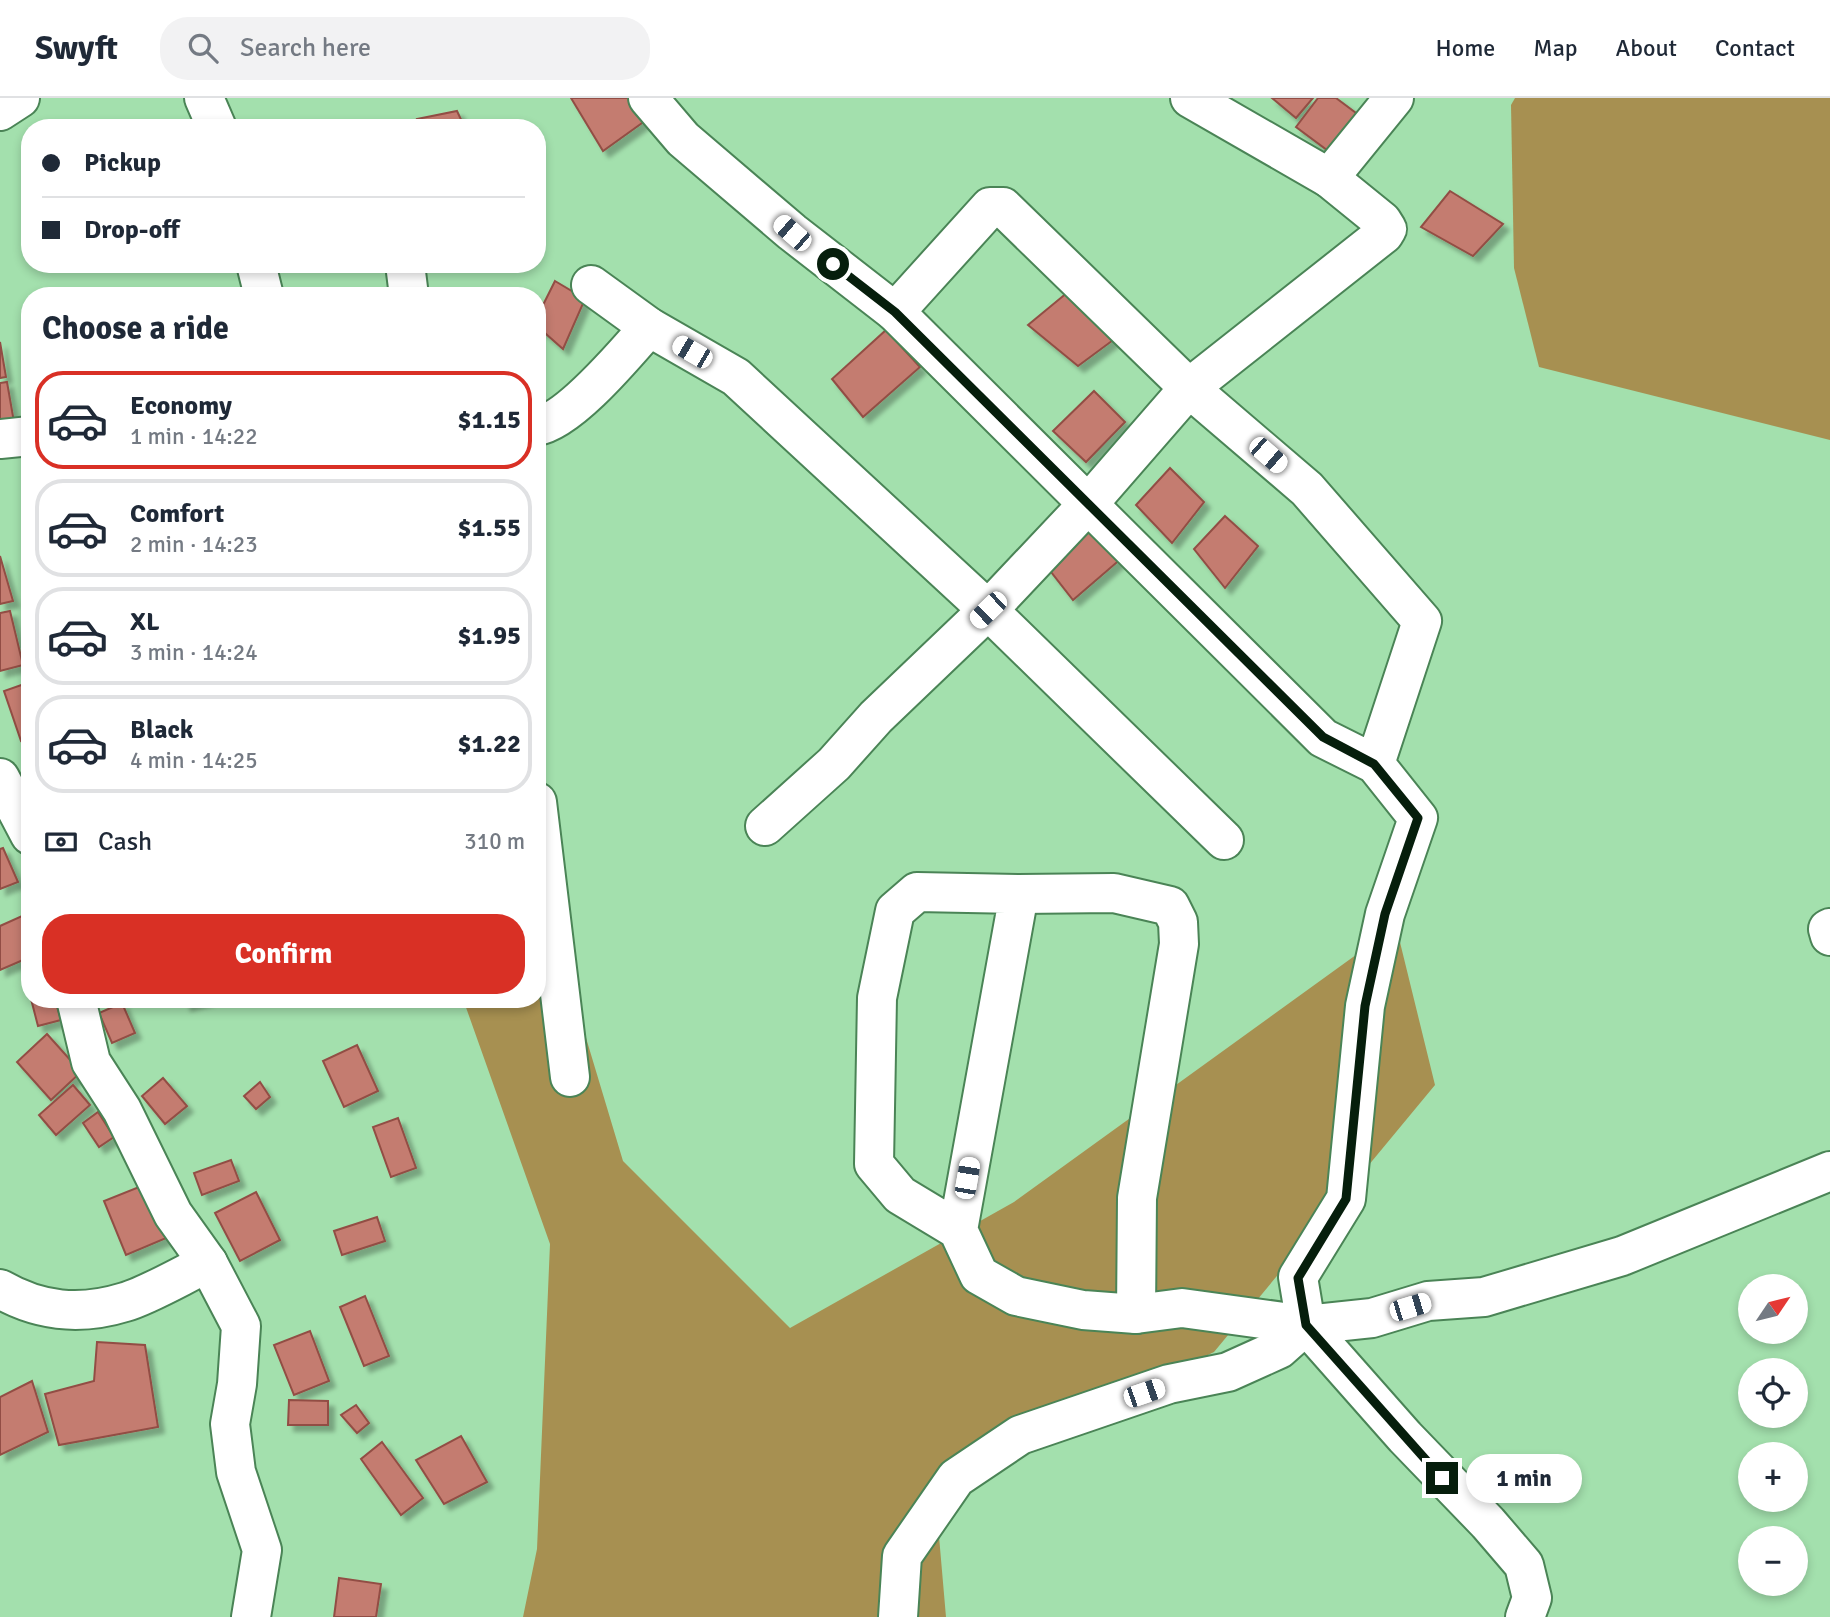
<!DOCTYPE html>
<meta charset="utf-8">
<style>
:root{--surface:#fff;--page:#f2f2f3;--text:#1f2937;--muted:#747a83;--line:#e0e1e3;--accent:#d93025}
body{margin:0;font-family:Signika,sans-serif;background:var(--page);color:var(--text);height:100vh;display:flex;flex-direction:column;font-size:26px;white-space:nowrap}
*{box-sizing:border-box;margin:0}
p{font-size:23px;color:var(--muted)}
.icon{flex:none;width:38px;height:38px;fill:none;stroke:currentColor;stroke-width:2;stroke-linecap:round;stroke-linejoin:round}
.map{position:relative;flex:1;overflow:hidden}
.sheet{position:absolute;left:21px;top:189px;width:525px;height:721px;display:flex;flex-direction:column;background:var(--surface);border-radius:28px;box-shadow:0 4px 10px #0003}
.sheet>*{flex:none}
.banner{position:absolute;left:21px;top:21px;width:525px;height:154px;border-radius:28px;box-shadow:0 4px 10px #0003;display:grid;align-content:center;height:154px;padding:0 21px;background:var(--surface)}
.needle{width:46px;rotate:55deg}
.buttons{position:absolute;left:1738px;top:1176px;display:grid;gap:14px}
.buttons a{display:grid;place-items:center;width:70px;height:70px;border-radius:50%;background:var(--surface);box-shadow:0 4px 10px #0003;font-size:35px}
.end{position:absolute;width:32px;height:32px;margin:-16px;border:9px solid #061e0c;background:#fff;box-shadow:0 0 0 4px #fff}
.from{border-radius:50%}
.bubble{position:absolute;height:49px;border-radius:24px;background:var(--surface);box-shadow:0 4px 10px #0003;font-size:23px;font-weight:800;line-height:49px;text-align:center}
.car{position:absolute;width:21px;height:42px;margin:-21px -10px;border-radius:9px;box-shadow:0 0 5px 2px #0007;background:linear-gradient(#fff 24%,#345 0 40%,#fff 0 76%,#345 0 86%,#fff 0)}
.banner b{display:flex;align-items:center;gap:24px;height:66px;font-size:26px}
.banner b+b{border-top:2px solid var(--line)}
.banner i{width:18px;height:18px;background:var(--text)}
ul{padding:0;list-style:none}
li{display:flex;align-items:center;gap:21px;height:98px;margin:0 14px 10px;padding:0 7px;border:4px solid var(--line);border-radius:28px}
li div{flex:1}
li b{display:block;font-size:26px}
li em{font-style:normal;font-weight:800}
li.on{border-color:var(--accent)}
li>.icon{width:63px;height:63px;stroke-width:1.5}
h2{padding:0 21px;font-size:32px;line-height:84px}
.pay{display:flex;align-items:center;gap:18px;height:77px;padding:0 21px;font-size:26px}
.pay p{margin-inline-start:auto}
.primary-button{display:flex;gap:14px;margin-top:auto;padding:14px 21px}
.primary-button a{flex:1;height:80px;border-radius:28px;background:var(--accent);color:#fff;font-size:28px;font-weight:800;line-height:80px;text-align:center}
header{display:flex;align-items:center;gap:42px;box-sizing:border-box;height:98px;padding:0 35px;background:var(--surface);border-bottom:2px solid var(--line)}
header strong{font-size:33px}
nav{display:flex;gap:38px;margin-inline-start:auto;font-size:24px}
.search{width:490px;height:63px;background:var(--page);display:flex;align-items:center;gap:18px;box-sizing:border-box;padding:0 24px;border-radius:28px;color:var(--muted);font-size:26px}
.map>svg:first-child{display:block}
.forest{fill:#a79051}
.building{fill:#c47b6f;stroke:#924e44;stroke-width:2;filter:url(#shadow)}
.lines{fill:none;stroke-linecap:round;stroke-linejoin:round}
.minor-casing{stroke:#4a8456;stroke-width:42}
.minor{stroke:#fff;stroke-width:38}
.route{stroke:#061e0c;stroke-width:9}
</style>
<header>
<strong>Swyft</strong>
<div class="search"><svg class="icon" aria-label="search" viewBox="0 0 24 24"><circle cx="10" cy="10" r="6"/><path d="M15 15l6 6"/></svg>Search here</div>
<nav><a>Home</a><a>Map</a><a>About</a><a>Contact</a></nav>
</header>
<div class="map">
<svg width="1830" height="1519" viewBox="0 0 1830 1519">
<defs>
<filter id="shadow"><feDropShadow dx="6" dy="6" stdDeviation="2" flood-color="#0004"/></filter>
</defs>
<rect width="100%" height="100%" fill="#a3e0ad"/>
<g class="forest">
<polygon points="1515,0 1830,0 1830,342 1539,269 1514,170 1511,7"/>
<polygon points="537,655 562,860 623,1063 790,1230 1014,1104 1396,828 1435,987 1214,1254 935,1392 946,1519 523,1519 537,1451 550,1146 463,901 537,901"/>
</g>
<g class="building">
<polygon points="571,0 635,0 649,20 603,53"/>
<polygon points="1272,0 1313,0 1296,20"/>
<polygon points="1318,0 1336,0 1360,18 1331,55 1296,29"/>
<polygon points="457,13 465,30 420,30 417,21"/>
<polygon points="1450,93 1503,126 1473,158 1421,129"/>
<polygon points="555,183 585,201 563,251 537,228 537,219"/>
<polygon points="1074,189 1124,234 1078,268 1028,227"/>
<polygon points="886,232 920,269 863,319 832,281"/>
<polygon points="0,244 6,279 0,280"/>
<polygon points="7,284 15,330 0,333 0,285"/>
<polygon points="1094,293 1125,324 1086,364 1053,333"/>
<polygon points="1170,370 1204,404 1172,445 1136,407"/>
<polygon points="1225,418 1258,448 1225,490 1194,451"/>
<polygon points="1092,428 1123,459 1073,502 1048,470"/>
<polygon points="0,458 13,503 0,506"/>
<polygon points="10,513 23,567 0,573 0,515"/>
<polygon points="30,584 30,640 21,643 4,593"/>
<polygon points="3,750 18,784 0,791 0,751"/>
<polygon points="22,818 30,836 30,859 0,872 0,828"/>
<polygon points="31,901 55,901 61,922 38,928"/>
<polygon points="184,901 208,901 185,907"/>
<polygon points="122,905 135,935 112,945 99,915"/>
<polygon points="47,936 81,974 51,1002 17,964"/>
<polygon points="357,947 378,993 344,1009 323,963"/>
<polygon points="163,980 187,1008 165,1026 142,998"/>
<polygon points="260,984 270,999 256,1011 244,998"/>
<polygon points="73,987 90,1007 56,1037 39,1017"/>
<polygon points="98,1014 114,1039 99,1049 83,1025"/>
<polygon points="398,1020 416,1070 391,1079 373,1029"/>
<polygon points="231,1062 239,1083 202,1097 194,1075"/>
<polygon points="149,1085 171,1138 126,1157 104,1103"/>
<polygon points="256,1094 280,1142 240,1163 215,1115"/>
<polygon points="377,1119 385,1143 342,1157 334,1133"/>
<polygon points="365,1198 389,1258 364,1268 340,1209"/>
<polygon points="310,1233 329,1283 294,1297 274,1247"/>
<polygon points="97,1244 145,1247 158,1329 59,1347 45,1296 94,1283"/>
<polygon points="32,1283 48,1334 0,1357 0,1299"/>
<polygon points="289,1302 328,1303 328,1327 288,1327"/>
<polygon points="356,1307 369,1325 357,1335 341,1317"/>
<polygon points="461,1338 487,1384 444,1406 416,1362"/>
<polygon points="382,1344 423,1400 401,1417 361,1361"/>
<polygon points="339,1480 381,1486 376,1519 334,1519"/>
</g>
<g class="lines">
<g class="minor-casing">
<g id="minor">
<polyline points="204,0 217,30"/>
<polyline points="648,0 683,41 792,134 895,214"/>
<polyline points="1190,0 1329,80 1394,0"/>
<polyline points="0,13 20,0"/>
<polyline points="256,166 264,198"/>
<polyline points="405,166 409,198"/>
<polyline points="591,187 649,229 736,279 988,512 1089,405 1189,290 1384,136 1387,131 1382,123 1329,80"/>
<path d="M537,328C570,323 626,255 649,229"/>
<polyline points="0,341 30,338"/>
<polyline points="0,680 30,737"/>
<polyline points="537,704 570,979"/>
<polyline points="765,728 834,666 876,619 988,512 1224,742"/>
<polyline points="1019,796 1114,795 1170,808 1178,824 1179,846 1137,1100 1136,1216"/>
<polyline points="1830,830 1828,831 1830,838"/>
<polyline points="76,901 91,964 122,1012 173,1116 208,1165 241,1228 237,1286 230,1326 236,1374 262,1452 251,1519"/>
<polyline points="958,1132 1019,796 917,794 895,813 877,900 874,1066 900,1097 958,1132 979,1177 1016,1198 1083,1212 1136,1216 1182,1210 1306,1227 1372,1220 1428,1203 1484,1199 1622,1158 1830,1073"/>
<path d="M0,1191C40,1214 80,1218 125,1204C149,1197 184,1176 208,1165"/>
<polyline points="1306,1227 1405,1339 1488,1425 1524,1467 1532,1500 1525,1519"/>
<polyline points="898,1519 902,1458 956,1380 1020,1337 1169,1286 1228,1274 1279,1251 1306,1227 1298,1179 1346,1101 1365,908 1385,816 1418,720 1375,666 1422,523 1307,391 1189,290 1003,109 990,109 895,214 1323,640 1375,666"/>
</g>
</g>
<use href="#minor" class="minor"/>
</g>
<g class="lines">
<polyline class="route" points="833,166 895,214 1323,639 1374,666 1418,720 1385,816 1365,908 1346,1101 1298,1180 1306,1227 1442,1380"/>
</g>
</svg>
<div class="buttons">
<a><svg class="needle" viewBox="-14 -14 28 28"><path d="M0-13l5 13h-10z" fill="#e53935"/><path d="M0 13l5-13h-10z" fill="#747a83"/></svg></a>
<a><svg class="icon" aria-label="locate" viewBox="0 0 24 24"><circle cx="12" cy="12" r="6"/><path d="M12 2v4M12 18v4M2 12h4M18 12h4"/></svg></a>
<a>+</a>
<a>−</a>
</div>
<i class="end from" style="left:833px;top:166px"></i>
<i class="end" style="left:1442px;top:1380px"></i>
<div class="bubble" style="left:1466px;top:1356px;width:116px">1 min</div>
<i class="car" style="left:792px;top:135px;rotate:311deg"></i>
<i class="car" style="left:692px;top:254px;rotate:300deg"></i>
<i class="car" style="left:1268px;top:357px;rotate:131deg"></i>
<i class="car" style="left:988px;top:512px;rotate:226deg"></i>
<i class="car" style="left:967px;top:1080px;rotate:10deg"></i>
<i class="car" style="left:1410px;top:1209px;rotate:73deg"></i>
<i class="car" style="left:1144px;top:1295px;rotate:71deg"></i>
<div class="banner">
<b><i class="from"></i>Pickup</b>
<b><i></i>Drop-off</b>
</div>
<section class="sheet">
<h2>Choose a ride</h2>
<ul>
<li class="on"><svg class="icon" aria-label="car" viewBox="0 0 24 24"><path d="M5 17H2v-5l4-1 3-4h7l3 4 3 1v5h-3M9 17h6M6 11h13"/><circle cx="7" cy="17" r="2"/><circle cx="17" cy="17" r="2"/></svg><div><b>Economy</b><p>1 min · 14:22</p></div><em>$1.15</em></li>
<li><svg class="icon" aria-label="car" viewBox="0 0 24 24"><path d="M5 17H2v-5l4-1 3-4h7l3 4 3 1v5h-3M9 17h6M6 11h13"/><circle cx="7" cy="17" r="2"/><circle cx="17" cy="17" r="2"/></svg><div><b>Comfort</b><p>2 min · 14:23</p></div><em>$1.55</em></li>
<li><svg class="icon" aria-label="car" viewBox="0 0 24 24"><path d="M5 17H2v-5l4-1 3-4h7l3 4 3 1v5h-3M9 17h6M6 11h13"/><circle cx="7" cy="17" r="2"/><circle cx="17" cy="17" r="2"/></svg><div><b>XL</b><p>3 min · 14:24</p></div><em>$1.95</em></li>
<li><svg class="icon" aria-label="car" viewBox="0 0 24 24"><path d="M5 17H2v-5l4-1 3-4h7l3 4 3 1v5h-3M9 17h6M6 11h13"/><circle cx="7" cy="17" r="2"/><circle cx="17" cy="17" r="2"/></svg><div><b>Black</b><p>4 min · 14:25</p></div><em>$1.22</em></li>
</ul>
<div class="pay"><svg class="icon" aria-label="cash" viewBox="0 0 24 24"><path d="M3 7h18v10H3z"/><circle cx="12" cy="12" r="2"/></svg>Cash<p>310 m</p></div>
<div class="primary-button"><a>Confirm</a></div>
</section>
</div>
